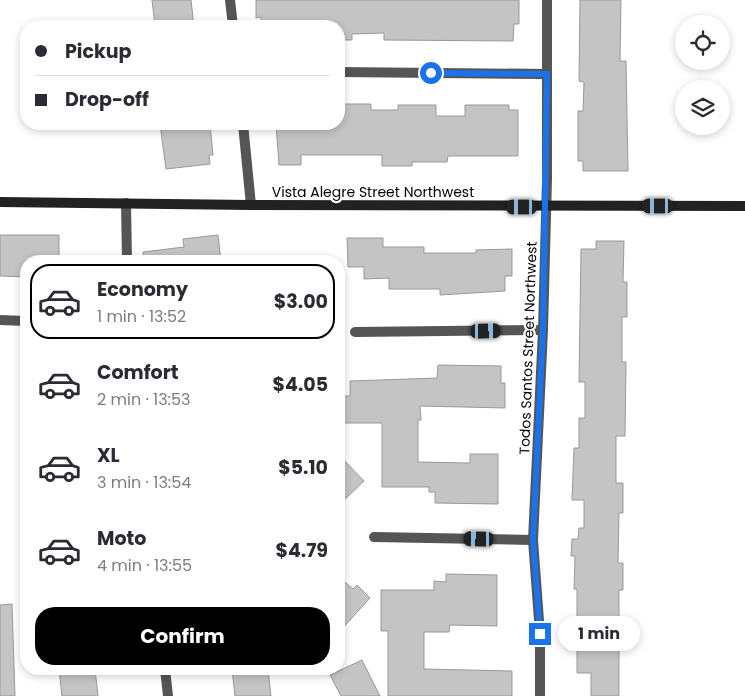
<!DOCTYPE html>
<meta charset="utf-8">
<style>
:root{--surface:#fff;--page:#f2f2f3;--text:#2b2b33;--muted:#7c7c81;--line:#e1e1e2;--accent:#000}
body{margin:0;font-family:Poppins,sans-serif;background:var(--page);color:var(--text);height:100vh;display:flex;flex-direction:column;font-size:19px;white-space:nowrap}
*{box-sizing:border-box;margin:0}
p{font-size:16px;color:var(--muted)}
.icon{flex:none;width:28px;height:28px;fill:none;stroke:currentColor;stroke-width:2;stroke-linecap:round;stroke-linejoin:round}
.map{position:relative;flex:1;overflow:hidden}
.side{position:absolute;left:20px;top:255px;width:325px;height:420px;display:flex;flex-direction:column;background:var(--surface);border-radius:20px;box-shadow:0 2px 8px #0003}
.side>*{flex:none}
.banner{position:absolute;left:20px;top:20px;width:325px;height:110px;border-radius:20px;box-shadow:0 2px 8px #0003;display:grid;align-content:center;height:110px;padding:0 15px;background:var(--surface)}
.tools{position:absolute;left:675px;top:15px;display:grid;gap:10px}
.tools a{display:grid;place-items:center;width:55px;height:55px;border-radius:50%;background:var(--surface);box-shadow:0 2px 8px #0003;font-size:25px}
.end{position:absolute;width:22px;height:22px;margin:-11px;border:6px solid #1a73e8;background:#fff;box-shadow:0 0 0 2px #fff}
.from{border-radius:50%}
.bubble{position:absolute;height:35px;border-radius:18px;background:var(--surface);box-shadow:0 2px 8px #0003;font-size:16px;font-weight:700;line-height:35px;text-align:center}
.car{position:absolute;width:15px;height:30px;margin:-15px -8px;border-radius:6px;box-shadow:0 0 4px 1px #0007;background:linear-gradient(#222 24%,#8ab4d8 0 40%,#222 0 76%,#8ab4d8 0 86%,#222 0)}
.banner b{display:flex;align-items:center;gap:18px;height:48px;font-size:19px}
.banner b+b{border-top:1px solid var(--line)}
.banner i{width:12px;height:12px;background:var(--text)}
ul{padding:9px 0 0;list-style:none}
li{display:flex;align-items:center;gap:15px;height:75px;margin:0 10px 8px;padding:0 5px;border:2px solid transparent;border-radius:20px}
li div{flex:1}
li b{display:block;font-size:19px}
li em{font-style:normal;font-weight:700}
li.selected{border-color:var(--accent)}
li>.icon{width:45px;height:45px;stroke-width:1.5}
.action{display:flex;gap:10px;margin-top:auto;padding:10px 15px}
.action a{flex:1;height:58px;border-radius:20px;background:var(--accent);color:#fff;font-size:20px;font-weight:700;line-height:58px;text-align:center}
.map>svg:first-child{display:block}
.building{fill:#c4c4c4;stroke:#999}
.lines{fill:none;stroke-linecap:round;stroke-linejoin:round}
.street{stroke:#555;stroke-width:10}
.secondary{stroke:#222;stroke-width:10}
.route{stroke:#1a73e8;stroke-width:6}
.labels{text-anchor:middle;dominant-baseline:central;stroke-width:4.5;stroke-linejoin:round;paint-order:stroke}
.street-label{font-size:14px;fill:#000;stroke:#fff}
</style>
<div class="map">
<svg width="745" height="696" viewBox="0 0 745 696">
<rect width="100%" height="100%" fill="#fff"/>
<g class="building">
<polygon points="152,0 191,0 194,26 155,26"/>
<polygon points="256,0 519,0 519,24 514,24 513,41 384,40 384,33 352,34 352,40 339,40 339,26 261,26 261,17 256,18"/>
<polygon points="580,0 621,0 620,61 626,61 628,171 583,171 583,161 578,161 578,111 583,111 584,82 579,81"/>
<polygon points="339,104 371,104 371,110 398,110 398,105 436,105 436,116 465,116 465,105 509,105 509,110 518,110 518,156 448,156 447,162 412,162 412,166 382,166 382,155 301,155 301,165 279,165 276,124 339,124"/>
<polygon points="160,124 210,124 213,155 209,155 210,164 166,169"/>
<polygon points="0,235 59,235 59,261 26,261 26,277 0,276"/>
<polygon points="218,235 221,261 144,261 143,252 184,247 183,239"/>
<polygon points="347,238 383,238 383,247 424,247 424,253 476,253 476,250 512,249 512,276 505,276 505,291 440,295 440,289 389,289 389,278 364,279 364,267 348,267"/>
<polygon points="596,241 624,241 623,282 627,282 627,317 622,317 622,362 626,362 625,436 616,436 616,483 623,483 623,513 619,513 618,563 623,563 623,590 619,590 619,696 591,696 591,673 577,673 577,589 574,589 575,556 571,556 572,539 578,539 579,528 584,528 584,500 572,500 574,448 579,448 579,418 585,418 585,382 579,382 581,249 596,249"/>
<polygon points="438,365 501,366 501,383 505,383 505,408 420,406 421,420 418,420 418,462 470,463 470,454 498,454 498,504 435,503 435,492 429,492 429,487 382,487 382,423 342,423 342,396 350,396 350,381 437,378"/>
<polygon points="339,455 364,481 339,505"/>
<polygon points="446,574 497,575 497,626 450,625 449,632 424,632 424,669 512,671 512,696 388,696 388,631 381,631 381,590 434,590 434,581 446,582"/>
<polygon points="339,577 353,589 357,585 370,598 339,632"/>
<polygon points="12,604 15,696 0,696 0,605"/>
<polygon points="362,660 380,696 341,696 330,675"/>
<polygon points="59,669 95,669 98,696 62,696"/>
<polygon points="232,669 268,669 271,696 235,696"/>
</g>
<g class="lines">
<g class="street">
<polyline points="230,0 233,26"/>
<polyline points="339,72 547,74"/>
<polyline points="243,124 251,205"/>
<polyline points="126,203 127,261"/>
<polyline points="0,320 26,321"/>
<polyline points="355,332 543,330"/>
<polyline points="374,537 533,540"/>
<polyline points="165,669 168,696"/>
<polyline points="540,696 540,634 533,540 543,330 547,179 547,0"/>
</g>
<polyline class="secondary" points="0,202 251,205 745,206"/>
</g>
<g class="lines">
<polyline class="route" points="431,73 547,74 543,330 533,540 540,634"/>
</g>
<g class="labels">
<g class="street-label">
<text x="373" y="192">Vista Alegre Street Northwest</text>
<text transform="translate(528 348) rotate(-88)">Todos Santos Street Northwest</text>
</g>
</g>
</svg>
<div class="tools">
<a><svg class="icon" aria-label="locate" viewBox="0 0 24 24"><circle cx="12" cy="12" r="6"/><path d="M12 2v4M12 18v4M2 12h4M18 12h4"/></svg></a>
<a><svg class="icon" aria-label="layers" viewBox="0 0 24 24"><path d="M12 4l9 5-9 5-9-5zM3 14l9 5 9-5"/></svg></a>
</div>
<i class="end from" style="left:431px;top:73px"></i>
<i class="end" style="left:540px;top:634px"></i>
<div class="bubble" style="left:558px;top:616px;width:82px">1 min</div>
<i class="car" style="left:658px;top:206px;rotate:270deg"></i>
<i class="car" style="left:522px;top:207px;rotate:270deg"></i>
<i class="car" style="left:486px;top:331px;rotate:89deg"></i>
<i class="car" style="left:479px;top:539px;rotate:271deg"></i>
<div class="banner">
<b><i class="from"></i>Pickup</b>
<b><i></i>Drop-off</b>
</div>
<section class="side">
<ul>
<li class="selected"><svg class="icon" aria-label="car" viewBox="0 0 24 24"><path d="M5 17H2v-5l4-1 3-4h7l3 4 3 1v5h-3M9 17h6M6 11h13"/><circle cx="7" cy="17" r="2"/><circle cx="17" cy="17" r="2"/></svg><div><b>Economy</b><p>1 min · 13:52</p></div><em>$3.00</em></li>
<li><svg class="icon" aria-label="car" viewBox="0 0 24 24"><path d="M5 17H2v-5l4-1 3-4h7l3 4 3 1v5h-3M9 17h6M6 11h13"/><circle cx="7" cy="17" r="2"/><circle cx="17" cy="17" r="2"/></svg><div><b>Comfort</b><p>2 min · 13:53</p></div><em>$4.05</em></li>
<li><svg class="icon" aria-label="car" viewBox="0 0 24 24"><path d="M5 17H2v-5l4-1 3-4h7l3 4 3 1v5h-3M9 17h6M6 11h13"/><circle cx="7" cy="17" r="2"/><circle cx="17" cy="17" r="2"/></svg><div><b>XL</b><p>3 min · 13:54</p></div><em>$5.10</em></li>
<li><svg class="icon" aria-label="car" viewBox="0 0 24 24"><path d="M5 17H2v-5l4-1 3-4h7l3 4 3 1v5h-3M9 17h6M6 11h13"/><circle cx="7" cy="17" r="2"/><circle cx="17" cy="17" r="2"/></svg><div><b>Moto</b><p>4 min · 13:55</p></div><em>$4.79</em></li>
</ul>
<div class="action"><a>Confirm</a></div>
</section>
</div>
